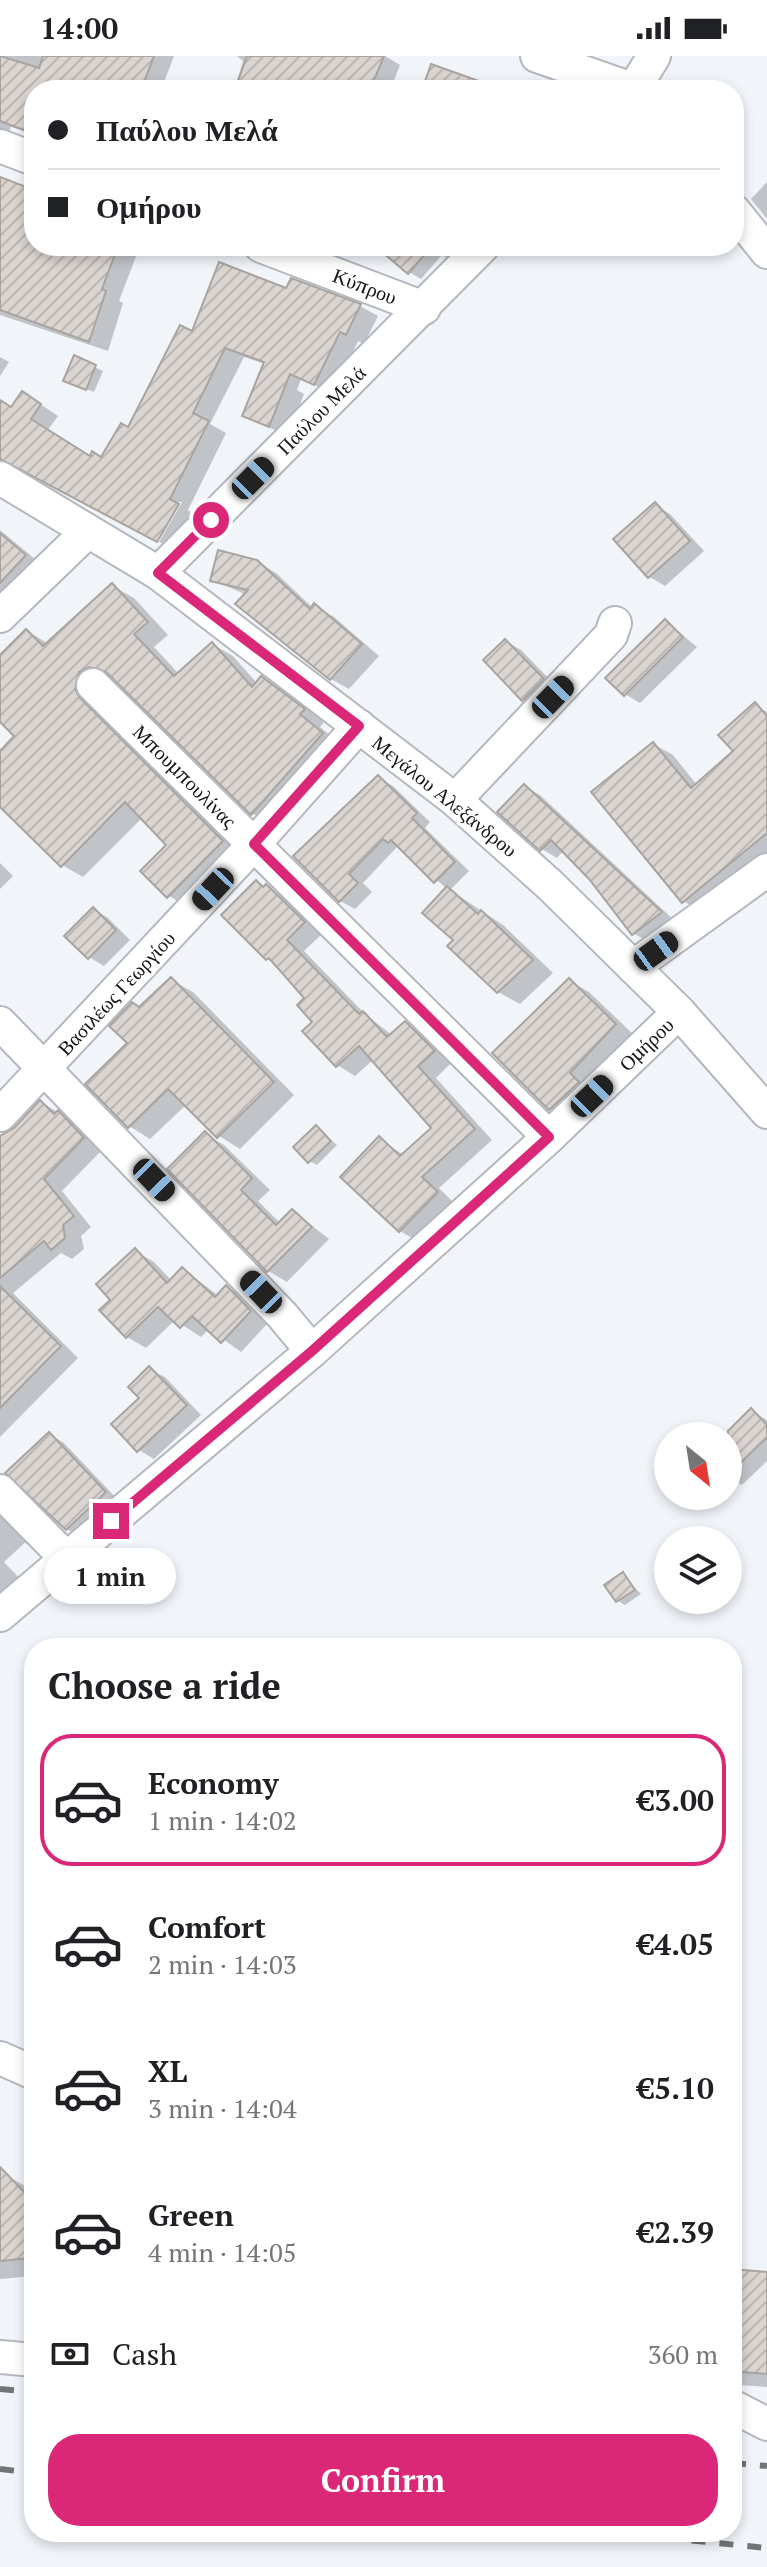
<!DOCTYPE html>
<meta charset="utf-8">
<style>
:root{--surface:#fff;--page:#f6f6f6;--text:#202124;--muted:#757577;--line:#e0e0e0;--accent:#db2777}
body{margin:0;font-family:"PT Serif",serif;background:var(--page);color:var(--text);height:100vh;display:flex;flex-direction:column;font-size:30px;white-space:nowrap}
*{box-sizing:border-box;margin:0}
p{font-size:26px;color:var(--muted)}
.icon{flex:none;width:44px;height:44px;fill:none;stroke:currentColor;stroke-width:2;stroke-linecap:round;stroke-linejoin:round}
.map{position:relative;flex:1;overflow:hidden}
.drawer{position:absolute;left:24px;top:1582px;width:718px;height:904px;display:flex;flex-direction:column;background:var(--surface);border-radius:32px;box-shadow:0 4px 12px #0003}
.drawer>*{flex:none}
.hud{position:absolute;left:24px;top:24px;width:720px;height:176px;border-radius:32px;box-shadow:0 4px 12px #0003;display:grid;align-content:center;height:176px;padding:0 24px;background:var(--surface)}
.needle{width:52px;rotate:150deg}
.fabs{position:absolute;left:654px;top:1366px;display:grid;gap:16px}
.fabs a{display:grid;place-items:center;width:88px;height:88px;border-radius:50%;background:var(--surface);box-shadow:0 4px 12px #0003;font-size:40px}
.end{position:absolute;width:36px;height:36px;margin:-18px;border:10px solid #db2777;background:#fff;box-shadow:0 0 0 4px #fff}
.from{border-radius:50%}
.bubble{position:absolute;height:56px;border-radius:28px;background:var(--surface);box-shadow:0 4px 12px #0003;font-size:26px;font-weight:600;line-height:56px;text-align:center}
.car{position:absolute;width:24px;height:48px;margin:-24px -12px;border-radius:10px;box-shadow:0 0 6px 2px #0007;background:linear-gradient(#222 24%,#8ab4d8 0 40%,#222 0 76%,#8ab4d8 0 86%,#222 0)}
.hud b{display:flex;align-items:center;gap:28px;height:76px;font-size:30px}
.hud b+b{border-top:2px solid var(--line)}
.hud i{width:20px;height:20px;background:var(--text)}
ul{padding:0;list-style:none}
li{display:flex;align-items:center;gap:24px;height:132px;margin:0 16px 12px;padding:0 8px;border:4px solid transparent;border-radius:32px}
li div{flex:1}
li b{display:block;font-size:30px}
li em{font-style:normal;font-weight:600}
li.active{border-color:var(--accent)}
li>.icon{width:72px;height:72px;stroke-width:1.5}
h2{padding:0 24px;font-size:36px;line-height:96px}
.pay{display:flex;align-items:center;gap:20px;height:88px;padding:0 24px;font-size:30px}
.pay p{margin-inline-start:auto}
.action{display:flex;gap:16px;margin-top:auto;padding:16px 24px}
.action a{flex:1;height:92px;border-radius:32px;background:var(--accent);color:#fff;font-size:32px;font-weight:600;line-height:92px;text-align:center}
.status{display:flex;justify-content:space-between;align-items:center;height:56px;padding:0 40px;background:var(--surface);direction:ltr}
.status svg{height:22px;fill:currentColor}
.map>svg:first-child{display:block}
.shadow{fill:#0003}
.building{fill:url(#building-hatch);stroke:#a9a49f;stroke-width:2}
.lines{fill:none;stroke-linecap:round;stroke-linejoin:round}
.minor-casing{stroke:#b4b8be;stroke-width:36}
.minor{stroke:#fff;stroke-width:32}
.rail{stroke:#727477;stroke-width:6;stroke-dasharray:14 14;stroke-linecap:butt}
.route{stroke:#db2777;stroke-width:10}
.labels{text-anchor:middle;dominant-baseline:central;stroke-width:7;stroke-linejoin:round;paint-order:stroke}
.street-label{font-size:20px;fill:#141517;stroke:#fff}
</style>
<div class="status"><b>14:00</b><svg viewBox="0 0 49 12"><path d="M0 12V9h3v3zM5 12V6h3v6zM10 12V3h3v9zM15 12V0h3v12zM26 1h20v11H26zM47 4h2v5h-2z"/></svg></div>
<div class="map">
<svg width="767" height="2511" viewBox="0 0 767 2511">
<defs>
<pattern id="building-hatch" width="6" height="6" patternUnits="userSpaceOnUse" patternTransform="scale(2)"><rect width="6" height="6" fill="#dbd5d1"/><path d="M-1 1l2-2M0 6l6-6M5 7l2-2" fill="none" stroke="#bbb6b3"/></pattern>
</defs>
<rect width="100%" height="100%" fill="#f1f5fa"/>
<g class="shadow">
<polygon points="0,0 174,0 161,34 34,34 34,77 11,71 9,77 0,74"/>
<polygon points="237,0 385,0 400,9 390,34 234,34 243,5"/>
<polygon points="767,126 767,163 751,143"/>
<polygon points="0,136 34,136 34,190 140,190 119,245 123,247 108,295 0,259"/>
<polygon points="386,190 457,190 447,202 442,199 421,223 409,216"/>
<polygon points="288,235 360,250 378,260 364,288 358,285 333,338 301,323 297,334 304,338 288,380 244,360 265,308 244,301 210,368 226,377 188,454 196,460 176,494 159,486 182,446 178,446 156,484 0,401 0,344 13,353 40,348 58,360 47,375 91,402 102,403 128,374 193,278"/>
<polygon points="0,301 9,306 0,320"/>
<polygon points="75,302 103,315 94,336 72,328"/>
<polygon points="655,449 670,458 704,495 665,530 650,521"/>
<polygon points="0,474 47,513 0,564"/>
<polygon points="257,506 276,517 313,552 333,560 379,600 349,633 331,623 247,539 212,524"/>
<polygon points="112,530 134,542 168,579 154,591 179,618 212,588 233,600 257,627 262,622 283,634 324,666 320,671 343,690 273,769 252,757 117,623 111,621 100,628 243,798 190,852 169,840 169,789 142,762 83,821 62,809 0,748 0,697 17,680 0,663 0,601 27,575 49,588"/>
<polygon points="665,565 697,591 640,647 625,638"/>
<polygon points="506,585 521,594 558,632 539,653 523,644 486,605"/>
<polygon points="755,649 767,656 767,804 703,856 683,845 653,688 673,699 697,729 736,696"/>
<polygon points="378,722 393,730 430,766 425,772 469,815 450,834 503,869 553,917 520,948 498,936 450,890 456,884 447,833 398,790 363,827 372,836 355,853 340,845 296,800"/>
<polygon points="524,730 540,739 675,865 649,886 633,877 591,822 564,794 557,802 542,793"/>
<polygon points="0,807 13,820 0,833"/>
<polygon points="256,827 285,841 322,878 304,895 366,959 392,979 405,967 424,978 452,1006 436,1022 492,1084 439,1132 455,1148 419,1186 400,1175 379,1083 404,1099 434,1073 374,1003 355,1020 337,1009 307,942 268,903"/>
<polygon points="93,853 108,862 130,884 104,910 89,901"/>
<polygon points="171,924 193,936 294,1039 240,1093 219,1080 187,1048 150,1083 129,1070 130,988"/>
<polygon points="569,925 589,936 635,980 570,1064 550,1053 494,997"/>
<polygon points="41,1046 77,1068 102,1094 62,1135 91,1171 81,1180 84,1193 72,1203 61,1197 13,1237 78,1302 0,1381 0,1086"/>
<polygon points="317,1072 337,1089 317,1109 309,1105"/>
<polygon points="205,1078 224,1089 270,1134 258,1145 281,1168 293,1155 329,1183 287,1226 268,1215 170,1113"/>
<polygon points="135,1195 154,1206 172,1225 183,1213 219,1240 227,1231 246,1242 269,1266 241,1296 209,1273 201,1281 175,1264 146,1292 127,1281 113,1244"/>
<polygon points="149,1313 165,1321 201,1359 154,1403 139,1394 142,1342"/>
<polygon points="751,1355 767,1364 767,1405 742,1429 728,1421 725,1380"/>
<polygon points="49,1378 64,1387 120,1446 82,1482 67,1473"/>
<polygon points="0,1453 28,1484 4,1506 25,1528 0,1551"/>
<polygon points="623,1519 641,1538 625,1549 618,1545"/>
<polygon points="4,2118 34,2135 34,2220 0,2223 0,2121"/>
<polygon points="732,2215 767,2218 767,2331 740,2329 732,2324"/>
</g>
<g class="building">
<polygon points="0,0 39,12 43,0 154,0 141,34 34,34 34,78 0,65"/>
<polygon points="247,0 384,0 370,34 254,34 237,28"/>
<polygon points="431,8 496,31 495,34 422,34"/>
<polygon points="0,121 34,134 34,190 118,190 102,233 106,235 89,286 0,254"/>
<polygon points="375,190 432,190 408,218"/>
<polygon points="219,206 286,232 291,222 361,248 346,279 340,276 314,329 290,318 269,371 242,360 264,306 225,292 193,357 209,365 170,443 179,448 157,486 0,403 0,344 11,351 22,335 41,348 31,363 90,400 92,395 101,401 121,367 128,371 180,269 192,275"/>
<polygon points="74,299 96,309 86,334 63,325"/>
<polygon points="655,446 690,485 648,522 613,483"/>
<polygon points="0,477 26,499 0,527"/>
<polygon points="218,494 257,504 310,553 314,547 362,588 330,624 235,548 248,534 210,525"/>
<polygon points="112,527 148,566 134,578 174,620 212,586 252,631 261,620 305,653 300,658 323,677 251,759 106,616 89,611 79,616 75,633 80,642 223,785 167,842 140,815 166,789 125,746 61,811 0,751 0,695 14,680 0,666 0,599 26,573 43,590"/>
<polygon points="665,563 683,581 624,640 605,622"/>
<polygon points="505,583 544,623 522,645 483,604"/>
<polygon points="755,646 767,660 767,777 682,847 591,736 653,686 691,732 733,695 718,679"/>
<polygon points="378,719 417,757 412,762 455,806 434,827 391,784 388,787 383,783 349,818 358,827 339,846 293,800"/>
<polygon points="524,728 662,856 632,879 589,823 551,784 540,795 497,756"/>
<polygon points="256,824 263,831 266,828 305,866 287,884 359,958 363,955 387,981 405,965 435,995 418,1010 475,1073 422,1121 438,1136 399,1176 340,1121 379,1080 400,1100 431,1072 359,990 336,1011 302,975 312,966 297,949 304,942 269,902 266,904 221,859"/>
<polygon points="447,830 478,858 481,854 533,904 497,937 447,890 453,884 422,857"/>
<polygon points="93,851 116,874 88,903 64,880"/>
<polygon points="171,921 274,1026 217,1082 168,1033 128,1072 85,1028 127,987 109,970 132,946 139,951"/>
<polygon points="569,922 616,968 570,1017 579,1026 549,1054 492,997"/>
<polygon points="40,1044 54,1058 58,1054 84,1082 44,1123 74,1160 63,1169 65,1182 51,1194 44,1185 0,1222 0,1080 14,1072"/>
<polygon points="316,1069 331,1085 308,1107 293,1091"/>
<polygon points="205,1075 252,1122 241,1134 276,1169 292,1153 312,1171 267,1216 167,1113"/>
<polygon points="135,1192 167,1227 182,1211 215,1241 226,1229 251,1255 221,1287 192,1260 180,1272 158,1251 126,1282 99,1254 110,1244 96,1228"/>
<polygon points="0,1230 61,1290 0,1352"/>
<polygon points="149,1310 187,1349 137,1396 111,1368 139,1342 128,1331"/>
<polygon points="751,1352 767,1369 767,1381 728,1419 728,1375"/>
<polygon points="49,1376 106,1436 66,1474 5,1417"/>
<polygon points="623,1516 635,1534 616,1546 604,1529"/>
<polygon points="0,2111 27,2139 30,2202 0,2205"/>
<polygon points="732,2213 767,2216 767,2318 732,2315"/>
</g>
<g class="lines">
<g class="minor-casing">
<g id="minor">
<polyline points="537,0 635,34"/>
<polyline points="633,34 654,0"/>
<polyline points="0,90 34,103"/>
<polyline points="734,155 767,196"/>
<polyline points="261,190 424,252"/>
<polyline points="0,422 158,517 455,744 550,829 679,956 767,1056"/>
<polyline points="158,517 483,190"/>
<polyline points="0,560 86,477"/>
<polyline points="93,629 549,1081"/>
<polyline points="455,744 611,579 615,567"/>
<polyline points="633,911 767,814"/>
<polyline points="0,967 282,1259 312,1295"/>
<polyline points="0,1059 254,788 359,670"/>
<polyline points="0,1435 66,1502"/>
<polyline points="0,1559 312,1295 549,1081 679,956"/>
<polyline points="0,2002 34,2017"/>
<polyline points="0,2301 34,2304"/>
<polyline points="732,2350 767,2368"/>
</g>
</g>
<use href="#minor" class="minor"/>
<g class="rail">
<polyline points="0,2333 34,2336"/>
<polyline points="732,2407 767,2410"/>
<polyline points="0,2413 34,2417"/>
<polyline points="608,2476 767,2492"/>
</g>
</g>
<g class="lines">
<polyline class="route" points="111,1465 312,1295 549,1081 254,788 359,670 158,517 211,464"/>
</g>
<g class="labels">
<g class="street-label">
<text transform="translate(365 230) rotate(21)">Κύπρου</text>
<text transform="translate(321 354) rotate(-45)">Παύλου Μελά</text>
<text transform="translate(185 720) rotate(45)">Μπουμπουλίνας</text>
<text transform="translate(445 740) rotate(39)">Μεγάλου Αλεξάνδρου</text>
<text transform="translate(116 937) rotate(-47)">Βασιλέως Γεωργίου</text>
<text transform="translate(646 988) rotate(-44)">Ομήρου</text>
</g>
</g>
</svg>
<div class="fabs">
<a><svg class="needle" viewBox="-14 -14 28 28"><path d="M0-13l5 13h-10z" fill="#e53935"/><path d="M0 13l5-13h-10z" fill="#757577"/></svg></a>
<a><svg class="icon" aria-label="layers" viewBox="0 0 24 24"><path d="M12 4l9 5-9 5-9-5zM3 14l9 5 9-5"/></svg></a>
</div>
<i class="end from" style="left:211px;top:464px"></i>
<i class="end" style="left:111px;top:1465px"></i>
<div class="bubble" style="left:44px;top:1492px;width:132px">1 min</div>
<i class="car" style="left:253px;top:422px;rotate:45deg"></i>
<i class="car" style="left:553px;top:641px;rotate:44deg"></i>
<i class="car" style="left:213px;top:833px;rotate:223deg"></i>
<i class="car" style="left:656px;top:895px;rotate:54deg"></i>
<i class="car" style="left:592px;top:1040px;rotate:46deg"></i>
<i class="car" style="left:154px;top:1124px;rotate:136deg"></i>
<i class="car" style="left:261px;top:1236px;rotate:316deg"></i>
<div class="hud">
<b><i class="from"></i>Παύλου Μελά</b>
<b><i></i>Ομήρου</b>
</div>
<section class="drawer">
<h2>Choose a ride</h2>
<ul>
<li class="active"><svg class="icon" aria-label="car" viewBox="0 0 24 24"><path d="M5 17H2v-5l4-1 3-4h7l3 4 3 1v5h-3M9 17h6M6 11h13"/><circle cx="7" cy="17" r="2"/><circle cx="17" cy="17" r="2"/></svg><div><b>Economy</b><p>1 min · 14:02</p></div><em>€3.00</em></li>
<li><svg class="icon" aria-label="car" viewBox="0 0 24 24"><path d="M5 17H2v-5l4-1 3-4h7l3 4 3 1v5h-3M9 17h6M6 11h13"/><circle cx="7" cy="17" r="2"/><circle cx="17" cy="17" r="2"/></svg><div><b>Comfort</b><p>2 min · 14:03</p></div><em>€4.05</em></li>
<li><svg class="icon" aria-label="car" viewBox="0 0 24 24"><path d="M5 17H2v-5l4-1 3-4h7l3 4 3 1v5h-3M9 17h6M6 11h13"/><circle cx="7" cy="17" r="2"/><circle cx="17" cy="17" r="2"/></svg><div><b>XL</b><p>3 min · 14:04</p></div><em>€5.10</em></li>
<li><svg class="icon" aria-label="car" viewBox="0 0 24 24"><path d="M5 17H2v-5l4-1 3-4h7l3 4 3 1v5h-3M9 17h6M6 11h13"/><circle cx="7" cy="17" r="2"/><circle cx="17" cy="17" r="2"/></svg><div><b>Green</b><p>4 min · 14:05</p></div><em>€2.39</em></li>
</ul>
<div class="pay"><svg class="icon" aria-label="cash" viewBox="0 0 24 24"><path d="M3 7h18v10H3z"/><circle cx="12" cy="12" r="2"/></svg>Cash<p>360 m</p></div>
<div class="action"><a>Confirm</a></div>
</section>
</div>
